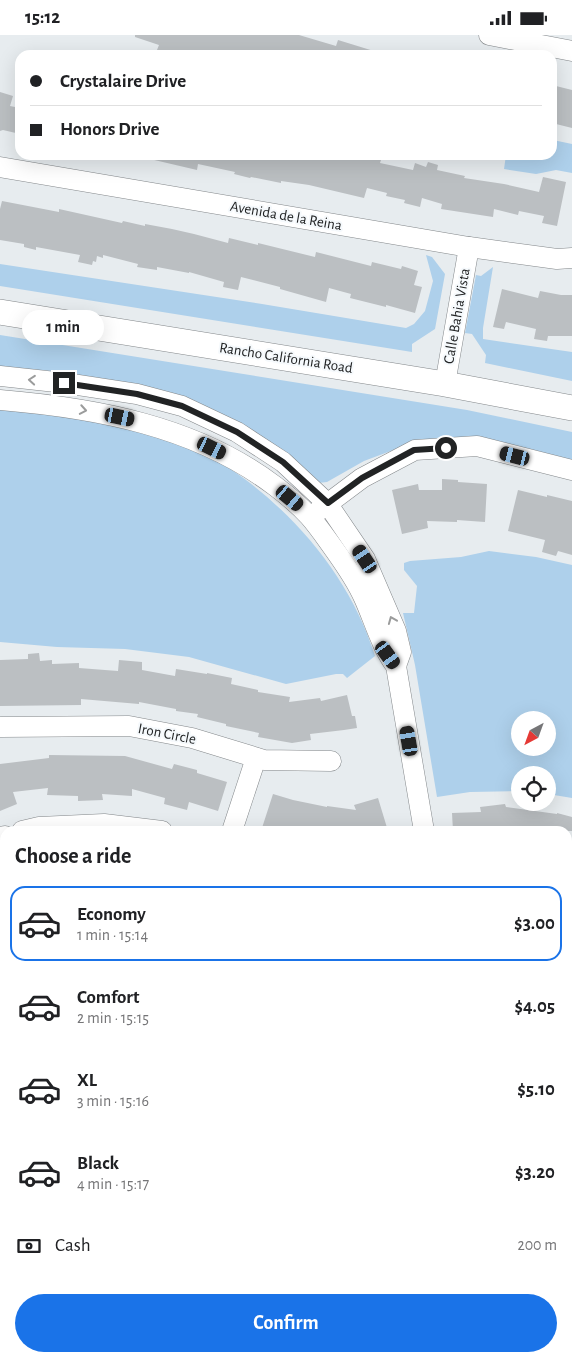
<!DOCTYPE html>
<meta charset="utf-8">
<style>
:root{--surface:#fff;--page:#f2f2f2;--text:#202124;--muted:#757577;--line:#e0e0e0;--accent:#1a73e8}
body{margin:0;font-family:"Alegreya Sans",sans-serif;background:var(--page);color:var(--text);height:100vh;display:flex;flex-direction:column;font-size:19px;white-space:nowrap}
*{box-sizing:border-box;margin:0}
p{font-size:16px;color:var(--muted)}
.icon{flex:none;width:28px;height:28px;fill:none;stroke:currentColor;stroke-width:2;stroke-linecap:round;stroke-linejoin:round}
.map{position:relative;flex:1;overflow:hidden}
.sheet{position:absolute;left:0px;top:791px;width:572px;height:536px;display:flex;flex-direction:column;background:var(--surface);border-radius:15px 15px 0 0;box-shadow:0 5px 20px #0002}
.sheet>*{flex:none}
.banner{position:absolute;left:15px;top:15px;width:542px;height:110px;border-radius:15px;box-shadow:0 5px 20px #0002;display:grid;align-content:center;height:110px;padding:0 15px;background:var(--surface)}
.needle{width:32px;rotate:221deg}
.controls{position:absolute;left:511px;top:676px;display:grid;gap:10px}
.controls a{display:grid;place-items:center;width:45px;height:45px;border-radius:50%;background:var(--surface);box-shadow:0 5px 20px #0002;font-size:25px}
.end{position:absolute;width:22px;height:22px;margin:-11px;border:6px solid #212324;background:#fff;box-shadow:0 0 0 2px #fff}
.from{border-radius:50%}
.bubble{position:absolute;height:35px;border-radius:18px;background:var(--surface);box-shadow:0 5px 20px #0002;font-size:16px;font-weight:700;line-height:35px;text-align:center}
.car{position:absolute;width:15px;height:30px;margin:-15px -8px;border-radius:6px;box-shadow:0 0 4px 1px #0007;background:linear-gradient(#222 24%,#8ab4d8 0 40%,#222 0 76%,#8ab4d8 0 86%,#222 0)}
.banner b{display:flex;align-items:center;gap:18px;height:48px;font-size:19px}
.banner b+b{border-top:1px solid var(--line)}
.banner i{width:12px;height:12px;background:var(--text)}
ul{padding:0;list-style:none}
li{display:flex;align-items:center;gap:15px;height:75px;margin:0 10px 8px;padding:0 5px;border:2px solid transparent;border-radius:15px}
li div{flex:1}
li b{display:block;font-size:19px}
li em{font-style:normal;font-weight:700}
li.on{border-color:var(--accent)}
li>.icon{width:45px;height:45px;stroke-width:1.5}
h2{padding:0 15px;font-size:22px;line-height:60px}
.pay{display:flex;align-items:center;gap:12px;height:55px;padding:0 15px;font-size:19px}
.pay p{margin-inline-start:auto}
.action{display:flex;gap:10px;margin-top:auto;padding:10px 15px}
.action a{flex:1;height:58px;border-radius:30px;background:var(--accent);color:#fff;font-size:20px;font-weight:700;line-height:58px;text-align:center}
.status{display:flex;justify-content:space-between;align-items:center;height:35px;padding:0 25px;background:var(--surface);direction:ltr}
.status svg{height:14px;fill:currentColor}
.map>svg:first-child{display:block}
.green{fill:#aed0eb;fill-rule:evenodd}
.building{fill:#bbbfc2}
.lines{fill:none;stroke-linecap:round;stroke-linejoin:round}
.minor-casing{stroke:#83878a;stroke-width:21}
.major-casing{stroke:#83878a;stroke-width:26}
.minor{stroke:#fff;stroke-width:20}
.major{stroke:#fff;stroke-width:25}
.oneway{stroke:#9b9c9c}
.route{stroke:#212324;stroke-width:6}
.labels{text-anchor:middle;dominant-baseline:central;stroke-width:4;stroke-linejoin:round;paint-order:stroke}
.street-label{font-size:15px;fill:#212324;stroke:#f5f9fc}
</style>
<div class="status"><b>15:12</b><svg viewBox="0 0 49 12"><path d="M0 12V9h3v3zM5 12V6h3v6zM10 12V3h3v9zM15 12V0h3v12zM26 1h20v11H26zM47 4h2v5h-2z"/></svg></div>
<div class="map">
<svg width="572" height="1327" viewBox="0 0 572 1327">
<rect width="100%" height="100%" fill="#e7ecef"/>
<g class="green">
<polygon points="553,105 572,109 572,138 556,135 536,139 504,134 506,120 552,120"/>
<polygon points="426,220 432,222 445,239 435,294 412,309 412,317 0,251 0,229 262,269 406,293 414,289 425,276 433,246"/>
<polygon points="493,232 483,293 483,304 572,317 572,346 485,328 486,320 472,299 465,298 476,240 481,241"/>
<polygon points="0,300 467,375 572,397 572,426 441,404 396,414 364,426 327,447 318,448 148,353 112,345 52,336 0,332"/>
<path d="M0,374C32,376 62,381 94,386C106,388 119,390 131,393C142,395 153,400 163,404C186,412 209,420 229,433C295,477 351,544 375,621L347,643L343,639H336L286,649L189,622L125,614L57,612L0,607Z"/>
<path d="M489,516L536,522L572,530V763L548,759V740H520V756L470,757L437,762L415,630L403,578H414L417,551L404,535V528L410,526L461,522ZM520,685H548V712H520Z"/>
</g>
<g class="building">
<polygon points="135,0 299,0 336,11 338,5 377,17 376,20 199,20 181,15 179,20 175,20 157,15 159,10 135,2"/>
<polygon points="552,50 572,55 572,93 552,88"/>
<polygon points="0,57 13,61 10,71 20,73 20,99 3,95 0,96"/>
<polygon points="150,120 362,120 381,125 380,128 413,135 415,128 426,132 428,127 438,130 437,135 465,141 464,143 504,149 539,157 543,142 566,147 557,191 542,188 544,181 519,176 518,180 494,174 493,182 441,174 442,169 422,163 420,172 404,168 405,165 386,161 387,158 367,153 364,163 309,150 281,146 281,148 251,142 250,143 234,139 235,137 198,129 197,135 150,124"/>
<polygon points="2,166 59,177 59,174 122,188 123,186 145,191 145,189 172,194 194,199 228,208 229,203 258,210 258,208 315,222 316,217 371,231 372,227 401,234 402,231 418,236 414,250 422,252 415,278 386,270 386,272 350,263 351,259 329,253 326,267 280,254 280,252 241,242 238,255 223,252 224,247 189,237 189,238 157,232 157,235 137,232 138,229 103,220 103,223 97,221 96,227 93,226 92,230 78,227 80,220 36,212 36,215 24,212 24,209 0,205 0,174"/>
<polygon points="502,254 538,263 540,256 561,260 572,260 572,301 548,301 547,306 534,304 536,294 506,287 504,294 493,292"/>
<polygon points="442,444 458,445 458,447 487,449 485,487 457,485 457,487 427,486 428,493 402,499 392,455 418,449 419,455 442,455"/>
<polygon points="518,455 547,462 547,460 572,466 572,520 558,516 556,521 542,517 545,505 508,496"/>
<polygon points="39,618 40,626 52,625 52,629 79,628 79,633 118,636 119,625 142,627 142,635 175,641 176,634 207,639 207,638 232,643 231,649 258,655 258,657 290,662 289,667 320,663 321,666 347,660 352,681 355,681 357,693 344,695 310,699 311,705 292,708 258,702 259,698 226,691 226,689 197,682 198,679 176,676 176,674 139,667 139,669 81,664 81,670 0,671 0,625 28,624 28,619"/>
<polygon points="49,720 125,721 172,734 174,729 197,735 197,738 227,747 218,776 189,767 187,775 164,769 165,763 132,754 132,761 102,759 103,765 78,766 78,761 47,760 48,753 13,757 17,769 0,776 0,729 49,723"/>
<polygon points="273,759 293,765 327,772 327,771 356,775 354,770 378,763 388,796 261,796"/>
<polygon points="505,769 506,772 557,779 557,778 572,782 572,796 453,796 452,778 481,777 480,772"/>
</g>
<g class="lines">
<g class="minor-casing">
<g id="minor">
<polyline points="489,0 572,16"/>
<polyline points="0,132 469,212 557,224 572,223"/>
<polyline points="0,341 65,348 137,359 182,371 237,397 283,427 327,468 365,524 396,596 401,617 396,631"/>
<polyline points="445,349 469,212"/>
<path d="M0,365C96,373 196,391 275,451C287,460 299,470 309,481C318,491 326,503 334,514C344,528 357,547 364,563C374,585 381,611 396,631L424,796"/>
<polyline points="318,476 362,443 415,415 477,411 572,435"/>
<polyline points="0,692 129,691 192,703 264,725 331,726"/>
<polyline points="22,796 39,792 104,789 162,796"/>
<polyline points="232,796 256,723"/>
<polyline points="0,802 5,801"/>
<polyline points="568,844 572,845"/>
<polyline points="568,980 572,980"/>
<polyline points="568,1197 572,1203"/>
<polyline points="176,1322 179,1327"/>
<polyline points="519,1322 522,1327"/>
<polyline points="287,1327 302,1322"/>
</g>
</g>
<g class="major-casing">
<polyline id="major" points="0,277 445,349 572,373"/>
</g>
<use href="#minor" class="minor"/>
<use href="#major" class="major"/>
</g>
<defs><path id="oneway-chevron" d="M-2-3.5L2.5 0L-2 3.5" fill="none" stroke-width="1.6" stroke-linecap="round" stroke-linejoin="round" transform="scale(1.25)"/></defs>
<g class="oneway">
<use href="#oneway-chevron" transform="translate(32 345) rotate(-175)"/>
<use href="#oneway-chevron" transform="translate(83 375) rotate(10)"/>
<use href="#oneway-chevron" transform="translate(392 585) rotate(-112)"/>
</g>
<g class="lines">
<polyline class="route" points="64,348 137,359 182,371 237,397 283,427 328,468 362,443 414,415 446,413"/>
</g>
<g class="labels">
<g class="street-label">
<text transform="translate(286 181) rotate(10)">Avenida de la Reina</text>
<text transform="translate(457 281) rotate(-80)">Calle Bahia Vista</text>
<text transform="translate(286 323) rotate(9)">Rancho California Road</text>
<text transform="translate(167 699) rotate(11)">Iron Circle</text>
</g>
</g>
</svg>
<div class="controls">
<a><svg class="needle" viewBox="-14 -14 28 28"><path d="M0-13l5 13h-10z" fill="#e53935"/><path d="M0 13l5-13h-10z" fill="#757577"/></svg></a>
<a><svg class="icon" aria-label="locate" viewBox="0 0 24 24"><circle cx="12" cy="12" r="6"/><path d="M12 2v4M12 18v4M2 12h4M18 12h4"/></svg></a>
</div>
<i class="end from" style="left:446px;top:413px"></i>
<i class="end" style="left:64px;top:348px"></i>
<div class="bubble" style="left:22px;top:275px;width:82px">1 min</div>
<i class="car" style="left:120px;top:382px;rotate:102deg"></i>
<i class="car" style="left:212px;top:413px;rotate:116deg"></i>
<i class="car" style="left:515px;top:421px;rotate:284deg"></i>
<i class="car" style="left:290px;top:463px;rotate:130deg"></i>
<i class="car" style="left:365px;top:524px;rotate:326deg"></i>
<i class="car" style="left:388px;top:620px;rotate:144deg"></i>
<i class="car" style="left:409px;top:706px;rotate:350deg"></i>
<div class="banner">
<b><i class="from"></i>Crystalaire Drive</b>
<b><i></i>Honors Drive</b>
</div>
<section class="sheet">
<h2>Choose a ride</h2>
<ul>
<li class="on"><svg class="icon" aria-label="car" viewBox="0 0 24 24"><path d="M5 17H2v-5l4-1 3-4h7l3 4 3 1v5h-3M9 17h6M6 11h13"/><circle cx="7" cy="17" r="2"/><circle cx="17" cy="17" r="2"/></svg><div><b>Economy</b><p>1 min · 15:14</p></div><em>$3.00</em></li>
<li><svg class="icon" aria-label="car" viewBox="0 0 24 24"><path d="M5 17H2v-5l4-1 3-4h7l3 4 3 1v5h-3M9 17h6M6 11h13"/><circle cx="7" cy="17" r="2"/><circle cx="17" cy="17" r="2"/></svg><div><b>Comfort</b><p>2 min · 15:15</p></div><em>$4.05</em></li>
<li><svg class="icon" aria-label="car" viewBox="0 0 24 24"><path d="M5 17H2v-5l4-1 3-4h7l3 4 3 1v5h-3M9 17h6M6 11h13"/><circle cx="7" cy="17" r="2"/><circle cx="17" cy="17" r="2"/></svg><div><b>XL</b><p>3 min · 15:16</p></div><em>$5.10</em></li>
<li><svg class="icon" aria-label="car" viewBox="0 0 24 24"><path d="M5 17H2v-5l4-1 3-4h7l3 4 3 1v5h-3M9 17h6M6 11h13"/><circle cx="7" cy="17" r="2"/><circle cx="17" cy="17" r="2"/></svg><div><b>Black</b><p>4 min · 15:17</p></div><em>$3.20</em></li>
</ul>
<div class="pay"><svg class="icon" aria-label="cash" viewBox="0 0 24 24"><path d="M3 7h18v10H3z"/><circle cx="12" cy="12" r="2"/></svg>Cash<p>200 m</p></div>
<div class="action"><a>Confirm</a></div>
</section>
</div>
